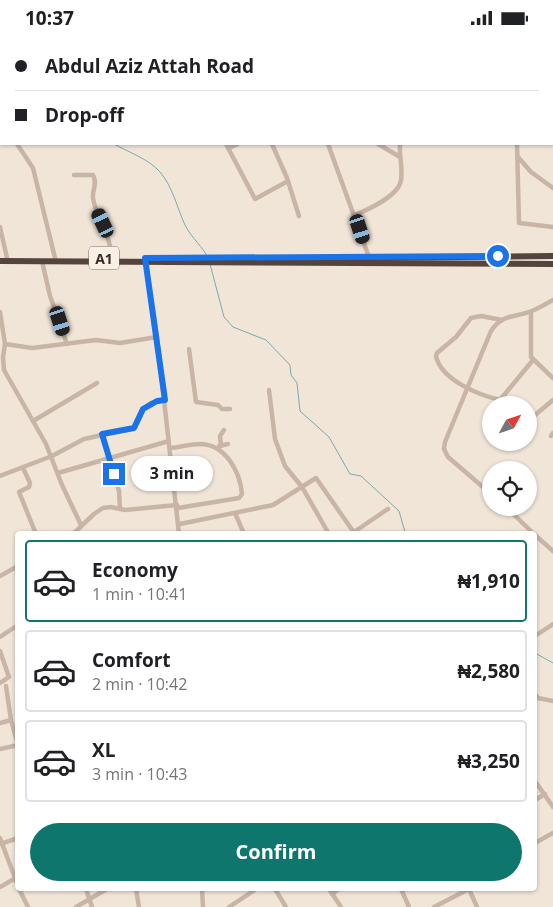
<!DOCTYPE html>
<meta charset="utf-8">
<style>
:root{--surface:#fff;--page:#f2f2f2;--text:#202124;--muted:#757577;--line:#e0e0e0;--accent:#0f766e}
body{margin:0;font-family:"Open Sans",sans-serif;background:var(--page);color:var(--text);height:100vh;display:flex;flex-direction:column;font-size:19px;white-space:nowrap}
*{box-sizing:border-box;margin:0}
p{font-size:16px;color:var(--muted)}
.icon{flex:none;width:28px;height:28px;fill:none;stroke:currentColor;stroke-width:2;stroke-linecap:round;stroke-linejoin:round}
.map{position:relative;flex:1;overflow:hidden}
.panel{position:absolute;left:15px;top:496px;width:522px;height:360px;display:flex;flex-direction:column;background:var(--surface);border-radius:5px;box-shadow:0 1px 4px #0004}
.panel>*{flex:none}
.guide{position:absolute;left:0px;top:0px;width:554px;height:110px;box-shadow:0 1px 4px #0004;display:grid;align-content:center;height:110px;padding:0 15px;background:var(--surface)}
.needle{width:32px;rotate:50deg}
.controls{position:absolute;left:482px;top:361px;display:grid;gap:10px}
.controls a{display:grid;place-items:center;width:55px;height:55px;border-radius:50%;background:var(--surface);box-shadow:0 1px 4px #0004;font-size:25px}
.end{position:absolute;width:22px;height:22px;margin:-11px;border:6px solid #1a73e8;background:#fff;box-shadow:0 0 0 2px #fff}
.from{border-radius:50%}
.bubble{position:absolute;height:35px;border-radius:18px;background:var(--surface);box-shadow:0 1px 4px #0004;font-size:16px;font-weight:700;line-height:35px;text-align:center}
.car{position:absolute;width:15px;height:30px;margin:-15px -8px;border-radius:6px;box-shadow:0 0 4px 1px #0007;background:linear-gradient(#222 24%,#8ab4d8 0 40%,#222 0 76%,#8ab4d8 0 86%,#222 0)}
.guide b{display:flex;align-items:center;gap:18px;height:48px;font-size:19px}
.guide b+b{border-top:1px solid var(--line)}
.guide i{width:12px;height:12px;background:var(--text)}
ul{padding:9px 0 0;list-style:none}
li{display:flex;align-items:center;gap:15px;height:82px;margin:0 10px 8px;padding:0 5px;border:2px solid var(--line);border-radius:5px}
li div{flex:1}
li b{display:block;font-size:19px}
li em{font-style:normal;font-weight:700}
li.selected{border-color:var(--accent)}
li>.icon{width:45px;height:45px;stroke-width:1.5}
.primary-button{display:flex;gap:10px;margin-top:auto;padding:10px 15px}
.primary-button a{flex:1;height:58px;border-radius:30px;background:var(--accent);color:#fff;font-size:20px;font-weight:700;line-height:58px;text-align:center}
.status{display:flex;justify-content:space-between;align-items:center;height:35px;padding:0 25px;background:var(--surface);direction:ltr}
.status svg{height:14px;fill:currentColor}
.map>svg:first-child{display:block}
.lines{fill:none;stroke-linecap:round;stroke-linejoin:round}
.stream{stroke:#78abad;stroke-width:1}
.minor{stroke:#c8b5a5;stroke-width:4.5}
.highway{stroke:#55443d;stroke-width:6}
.route{stroke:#1a73e8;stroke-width:6}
.labels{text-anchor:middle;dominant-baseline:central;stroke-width:4;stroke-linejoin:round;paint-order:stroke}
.shield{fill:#f9efe4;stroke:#6f655f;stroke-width:1}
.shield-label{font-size:14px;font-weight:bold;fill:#342a26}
</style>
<div class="status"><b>10:37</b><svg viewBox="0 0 49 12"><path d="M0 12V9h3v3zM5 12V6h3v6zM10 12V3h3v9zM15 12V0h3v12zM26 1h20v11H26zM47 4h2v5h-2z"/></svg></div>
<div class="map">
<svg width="553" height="872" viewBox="0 0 553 872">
<rect width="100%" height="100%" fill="#f1e5d8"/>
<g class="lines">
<g class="stream">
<polyline points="0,30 1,31"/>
<path d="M114,109C128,117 149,124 160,137C173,152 177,173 185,190C192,204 203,211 209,225"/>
<polyline points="210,229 224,282 233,292 266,305 290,330 291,340 297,348 300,376 329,402 350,439 361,441 399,476 405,497 407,499"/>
<polyline points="535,618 553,628"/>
</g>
<g class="minor">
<polyline points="187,0 189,1"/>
<polyline points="238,0 238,1"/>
<polyline points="270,0 271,1"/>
<polyline points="291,0 292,1"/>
<polyline points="466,0 467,1"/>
<polyline points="376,1 377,0"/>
<polyline points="527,1 528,0"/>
<polyline points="0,86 1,88"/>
<polyline points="17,109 33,133 55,223"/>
<polyline points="226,109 255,164 288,146"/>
<polyline points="272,109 287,143 299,181"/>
<polyline points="328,109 370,225"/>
<polyline points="378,109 400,122"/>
<polyline points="517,109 519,188 553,192"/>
<polyline points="229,113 238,109"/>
<polyline points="518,122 531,137 553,153"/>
<path d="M74,140H93C98,149 92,154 93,163C96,184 112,200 111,223"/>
<path d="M355,180C369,174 399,161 401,145C403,133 399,121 400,109"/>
<polyline points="0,192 7,223"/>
<polyline points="145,223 157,302 179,499"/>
<polyline points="42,226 50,261 67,309"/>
<polyline points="0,277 5,309 3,322 4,335 46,409 62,450 81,490"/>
<polyline points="531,277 531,322 553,343"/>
<path d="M502,285L481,281L471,283L456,302L437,318L436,321C441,345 479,360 500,365L533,325"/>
<polyline points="5,309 32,313 96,305 120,308 157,302"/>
<polyline points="189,314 196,367 218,370 222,374 230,374"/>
<polyline points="269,355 275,404 285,431 302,452 329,499"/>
<polyline points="529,385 553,365"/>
<polyline points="33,386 97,348"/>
<polyline points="102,399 119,456 120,474"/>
<polyline points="551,401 553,398"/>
<polyline points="219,411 228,409"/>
<polyline points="221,411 220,401 224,395"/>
<path d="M170,413C180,412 191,409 201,409C226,410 240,437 242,459L239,463L178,473"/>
<polyline points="23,433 30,448 29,452 19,457 36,499"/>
<polyline points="58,438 169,406"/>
<polyline points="0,441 52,421 84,404 134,393 143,374 151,368 165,365"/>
<path d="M491,459L448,422L444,414L445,407L491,296C503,278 515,283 532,276C539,273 546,269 553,265"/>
<polyline points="506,472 534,499"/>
<polyline points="235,478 244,499"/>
<polyline points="180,489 273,470 316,443 355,499"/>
<polyline points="354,497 388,474"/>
<polyline points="73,499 94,479 103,473 111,472 125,475 177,470"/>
<polyline points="535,500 553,516"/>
<polyline points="0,541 18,531"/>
<polyline points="535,601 553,589"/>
<polyline points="0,602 18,590"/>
<polyline points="0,616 9,642 0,648"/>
<polyline points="6,651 11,685"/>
<polyline points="535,659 538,663 553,666"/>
<polyline points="0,688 11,685 18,710 0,714"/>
<polyline points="535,746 553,772"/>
<polyline points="535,765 545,759"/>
<polyline points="0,803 18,851"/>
<polyline points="535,808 553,798"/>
<polyline points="0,809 18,803"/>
<polyline points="0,852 14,844"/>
<polyline points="19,854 28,872"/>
<polyline points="86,854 92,872"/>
<polyline points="136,854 139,872"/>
<polyline points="202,854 203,872"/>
<polyline points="275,854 286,872"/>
<polyline points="329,854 341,872"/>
<polyline points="401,854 409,872"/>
<polyline points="469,854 477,872"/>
<polyline points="332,859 339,854"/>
<polyline points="76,872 107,854"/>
<polyline points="229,872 256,854"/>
<polyline points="434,872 469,854"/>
</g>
<g class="highway">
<polyline points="269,224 553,221"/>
<polyline points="0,226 553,229"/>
</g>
</g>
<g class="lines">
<polyline class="route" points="114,439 102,399 134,393 143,374 157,366 165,365 145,223 498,221"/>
</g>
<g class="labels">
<rect class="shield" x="89" y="211.5" width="30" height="23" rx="4"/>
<g class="shield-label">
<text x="104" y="223">A1</text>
</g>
</g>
</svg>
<div class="controls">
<a><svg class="needle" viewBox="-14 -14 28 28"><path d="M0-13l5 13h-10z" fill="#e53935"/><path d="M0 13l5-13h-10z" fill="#757577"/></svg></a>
<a><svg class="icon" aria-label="locate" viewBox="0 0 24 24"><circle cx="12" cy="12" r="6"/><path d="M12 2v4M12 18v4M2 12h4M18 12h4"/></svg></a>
</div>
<i class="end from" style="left:498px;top:221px"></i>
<i class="end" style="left:114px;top:439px"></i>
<div class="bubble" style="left:131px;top:421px;width:82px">3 min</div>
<i class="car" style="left:103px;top:188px;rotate:335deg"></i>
<i class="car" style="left:360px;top:194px;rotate:162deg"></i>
<i class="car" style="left:60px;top:286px;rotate:162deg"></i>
<div class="guide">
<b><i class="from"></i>Abdul Aziz Attah Road</b>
<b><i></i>Drop-off</b>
</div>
<section class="panel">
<ul>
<li class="selected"><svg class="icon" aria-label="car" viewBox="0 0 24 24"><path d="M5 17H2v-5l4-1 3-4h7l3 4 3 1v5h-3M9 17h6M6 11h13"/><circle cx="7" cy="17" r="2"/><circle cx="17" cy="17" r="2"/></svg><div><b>Economy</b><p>1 min · 10:41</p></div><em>₦1,910</em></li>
<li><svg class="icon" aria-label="car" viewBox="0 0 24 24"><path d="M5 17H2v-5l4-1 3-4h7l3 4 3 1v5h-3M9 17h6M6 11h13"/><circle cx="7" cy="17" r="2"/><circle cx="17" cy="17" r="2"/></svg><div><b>Comfort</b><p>2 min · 10:42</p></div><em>₦2,580</em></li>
<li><svg class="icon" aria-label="car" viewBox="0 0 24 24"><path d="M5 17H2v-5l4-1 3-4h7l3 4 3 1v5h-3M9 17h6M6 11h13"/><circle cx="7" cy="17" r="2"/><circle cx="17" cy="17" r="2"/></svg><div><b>XL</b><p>3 min · 10:43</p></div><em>₦3,250</em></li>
</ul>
<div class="primary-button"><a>Confirm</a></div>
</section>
</div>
